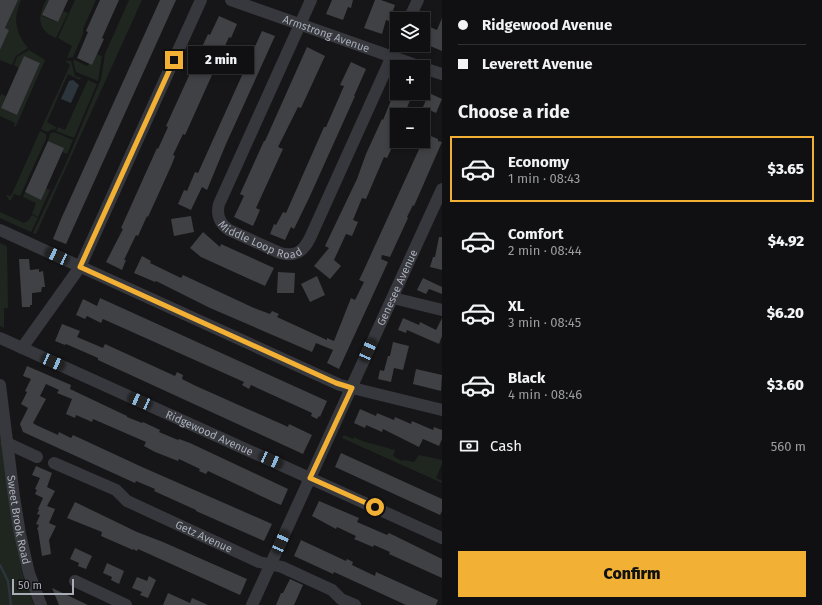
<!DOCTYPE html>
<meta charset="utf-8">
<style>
:root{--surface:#101012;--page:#1e1e20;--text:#f1f3f6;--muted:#9c9d9f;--line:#303032;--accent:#f2b134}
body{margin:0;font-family:"Fira Sans",sans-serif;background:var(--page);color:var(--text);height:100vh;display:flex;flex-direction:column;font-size:15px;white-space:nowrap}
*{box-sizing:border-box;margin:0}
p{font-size:13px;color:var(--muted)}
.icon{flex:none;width:22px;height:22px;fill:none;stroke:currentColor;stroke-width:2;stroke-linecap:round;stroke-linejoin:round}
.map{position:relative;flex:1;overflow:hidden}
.sheet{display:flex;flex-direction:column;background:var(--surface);width:380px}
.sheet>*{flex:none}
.guide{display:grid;align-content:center;height:88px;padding:0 16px;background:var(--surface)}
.buttons{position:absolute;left:390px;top:12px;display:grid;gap:8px}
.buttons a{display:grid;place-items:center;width:40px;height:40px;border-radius:0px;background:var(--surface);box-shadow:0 2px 6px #0003,0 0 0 1px var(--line);font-size:20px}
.scale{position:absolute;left:12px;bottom:10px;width:62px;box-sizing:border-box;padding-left:4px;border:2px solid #a8adb8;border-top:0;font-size:11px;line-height:14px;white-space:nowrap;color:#a8adb8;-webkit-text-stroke:3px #111113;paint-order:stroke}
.end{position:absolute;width:18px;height:18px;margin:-9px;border:5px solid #f2b134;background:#111;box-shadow:0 0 0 2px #111}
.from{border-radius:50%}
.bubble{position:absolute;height:28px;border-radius:0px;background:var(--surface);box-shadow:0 2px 6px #0003,0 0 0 1px var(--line);font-size:13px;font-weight:800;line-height:28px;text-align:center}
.car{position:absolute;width:12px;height:24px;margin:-12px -6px;border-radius:5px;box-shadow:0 0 3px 1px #0007;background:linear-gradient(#222 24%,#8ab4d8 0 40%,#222 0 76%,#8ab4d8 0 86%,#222 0)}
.guide b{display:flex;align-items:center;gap:14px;height:38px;font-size:15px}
.guide b+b{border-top:1px solid var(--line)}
.guide i{width:10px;height:10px;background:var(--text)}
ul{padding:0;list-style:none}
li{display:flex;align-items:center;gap:12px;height:66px;margin:0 8px 6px;padding:0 8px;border:2px solid transparent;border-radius:0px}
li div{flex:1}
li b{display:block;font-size:15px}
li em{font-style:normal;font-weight:800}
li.active{border-color:var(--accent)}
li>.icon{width:36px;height:36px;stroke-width:1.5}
h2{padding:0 16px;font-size:18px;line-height:48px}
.pay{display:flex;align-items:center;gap:10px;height:44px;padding:0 16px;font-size:15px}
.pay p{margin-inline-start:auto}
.button{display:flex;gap:8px;margin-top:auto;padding:8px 16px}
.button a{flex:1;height:46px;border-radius:0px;background:var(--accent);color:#111;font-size:16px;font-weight:800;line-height:46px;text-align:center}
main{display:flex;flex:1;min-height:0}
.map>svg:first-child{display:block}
.green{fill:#1e261f}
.water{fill:#2c353c}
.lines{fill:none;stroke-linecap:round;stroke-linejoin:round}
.stream{stroke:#2c353c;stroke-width:2.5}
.building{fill:#404145}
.minor{stroke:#37383d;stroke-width:12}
.route{stroke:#f2b134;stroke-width:5}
.labels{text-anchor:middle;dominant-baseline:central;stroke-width:4;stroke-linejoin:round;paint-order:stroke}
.street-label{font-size:11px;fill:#a8adb8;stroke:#111113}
</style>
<main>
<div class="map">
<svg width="442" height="605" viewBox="0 0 442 605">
<rect width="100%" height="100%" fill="#161618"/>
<g class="green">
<path d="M18,0H21C13,18 15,32 28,48L16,56L12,65L0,60V50L9,30L5,28Z"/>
<path d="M46,0H49L42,16L58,22L63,11L68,13L56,38C36,29 38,17 46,0Z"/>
<polygon points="75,0 96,0 83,29 83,34 73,57 67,58 72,46 58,38"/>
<polygon points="129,0 142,0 36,234 33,233 67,161 101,79 105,54"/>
<polygon points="29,50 45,60 16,126 14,127 15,123 0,116 0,97 1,94 6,96 1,108 17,115 40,63 24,56 19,68 14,65 17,57"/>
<polygon points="97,54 102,56 98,81 76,72 73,61 75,60 87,66 89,64 92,65"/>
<polygon points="65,61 71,61 75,76 81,78 80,80 68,74 47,122 56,127 55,130 53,129 47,132 41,129 70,65"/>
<polygon points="88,80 97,84 74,138 56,131 58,127 65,130"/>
<polygon points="40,131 46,134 46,139 20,196 14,194 11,200 9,200 6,195 11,196"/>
<polygon points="54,132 73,140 67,154 62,152 64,148 48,141 50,134"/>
<polygon points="46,188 50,190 38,217 32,214 36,203 23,197 25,192 41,200"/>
<polygon points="0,212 24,223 28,221 32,215 38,218 31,232 0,218"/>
<polygon points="0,243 7,246 8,308 4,308 4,328 0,326"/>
<polygon points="0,425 20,560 22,572 34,605 0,605"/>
<polygon points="344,435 353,439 354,437 362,441 395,450 393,456 402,461 404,460 414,462 419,455 442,460 442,464 436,478 442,481 442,483 342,438"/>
</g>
<polygon class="water" points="73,80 79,85 71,103 61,99 69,81"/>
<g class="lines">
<polyline class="stream" points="0,565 8,581 11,605"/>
</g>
<g class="building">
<polygon points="0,0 18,0 5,28 9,30 0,50"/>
<polygon points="49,0 68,0 58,22 42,15"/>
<polygon points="100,0 119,0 102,38 104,39 92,65 77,58 88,32 86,31"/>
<polygon points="160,0 176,0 66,244 53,239 61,219"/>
<polygon points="332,0 353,0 351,8 348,7 343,20 326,14"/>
<polygon points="375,0 381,0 395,5 389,21 386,20 382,34 364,28"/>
<polygon points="219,16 237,24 231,38 229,37 185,135 183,134 173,155 175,156 172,164 148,217 147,216 138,236 136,235 124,260 126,260 122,270 106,262 123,229 121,228 157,148 158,149 168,127 166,126 208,34 210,35"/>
<polygon points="442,18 442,51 423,43 423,24 437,30"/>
<polygon points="262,31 275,36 226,144 207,190 202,187 191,210 178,204 184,190 187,191 195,172 198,173"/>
<polygon points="307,47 325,56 301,108 298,107 278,147 283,149 256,208 260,210 253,226 234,217 244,196 240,194 264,141 265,141"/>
<polygon points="24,56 40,63 17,115 1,108"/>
<polygon points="351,62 366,69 354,96 355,96 310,196 294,229 291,227 285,240 270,234 274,224 276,225 283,212 286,213 324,127 326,127 344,86 340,85"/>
<polygon points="394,93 413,93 404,115 397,115 397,130 391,142 394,143 387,158 384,157 366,199 362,198 353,220 358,222 352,236 346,234 334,260 341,266 330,279 314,266 329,248 325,246 357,179 366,154 382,119 383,120"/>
<polygon points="429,93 442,99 436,113 423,107"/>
<polygon points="426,134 438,139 438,141 442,142 414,206 413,205 407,217 408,218 390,257 382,255 381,259 388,262 339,369 327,363 333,350 316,343 312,352 210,308 156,281 155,282 134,273 142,256 151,261 150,263 181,278 183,275 254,308 270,314 272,311 279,314 277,317 327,340 327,338 334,341 351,298 355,300 364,282 359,280 362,274"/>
<polygon points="48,141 64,148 41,200 25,192"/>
<polygon points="191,216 194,232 174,236 171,219"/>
<polygon points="203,232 220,247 221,244 274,268 265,286 201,257 190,248"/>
<polygon points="439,237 442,237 442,270 430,267 433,257 435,257"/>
<polygon points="19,259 29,259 30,270 39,269 39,272 43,271 45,287 42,287 41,292 32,293 32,305 30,305 30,307 22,307"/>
<polygon points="278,272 295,273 294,293 277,293"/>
<polygon points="317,276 325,295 310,302 301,284"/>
<polygon points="423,278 442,287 442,294 429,289 426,294 417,290"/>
<polygon points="100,298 327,401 320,417 319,416 317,419 311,416 312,413 251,385 249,389 242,385 244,382 103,319 101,323 87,316 85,319 76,315 83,299 97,306"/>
<polygon points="403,318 419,325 420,322 436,330 442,318 442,336 439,344 407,330 406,333 398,330"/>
<polygon points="62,324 80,331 77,337 103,348 105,344 175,376 177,372 183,375 182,379 196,386 286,426 288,427 289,424 312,435 303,454 111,366 98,360 98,358 66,344 65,345 55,341"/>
<polygon points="393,342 409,346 403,370 394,368 391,382 378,379 380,370 384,371 388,356 390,356"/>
<polygon points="27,366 71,385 70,389 127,416 127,417 142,423 143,422 160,430 159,432 178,440 179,439 190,443 288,489 281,505 276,503 208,471 206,474 199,471 200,469 179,459 178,461 155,452 144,446 146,442 93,419 92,422 76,415 75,418 66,414 72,399 57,393 59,390 46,384 40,396 46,399 33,423 36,425 58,435 59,432 71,438 73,435 142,467 272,524 264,541 196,511 196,510 154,491 155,489 136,481 135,483 23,432 20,424 28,408 21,404 27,392 25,391 31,379 23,376"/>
<polygon points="416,369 442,375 441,391 413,384"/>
<polygon points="360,409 376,416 377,413 394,420 395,417 411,424 412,421 433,430 434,427 442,430 442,439 439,446 423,439 419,447 383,429 382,432 366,425 365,428 354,423"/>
<polygon points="341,453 442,499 442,511 440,515 335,467"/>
<polygon points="36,466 52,473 47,487 55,491 47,506 55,509 49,523 56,526 49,540 51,554 42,556 38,530 37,529 39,525 36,524 40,515 37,514 39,510 38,509 43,498 35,494 37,490 35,489 40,478 32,475"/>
<polygon points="319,501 359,518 357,522 387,535 389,533 442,559 442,578 389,554 390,552 374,545 373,547 354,539 356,536 337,527 336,529 312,516"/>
<polygon points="75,502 137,532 163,542 247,579 240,595 138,549 137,551 133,549 133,550 101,536 102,532 67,518"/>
<polygon points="301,540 346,561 347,559 353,562 352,565 375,576 376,572 438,600 436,605 406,605 334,572 333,574 294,556"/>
<polygon points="75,548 92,556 86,569 78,566 79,563 70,559"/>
<polygon points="107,563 124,571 119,584 111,580 112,577 103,573"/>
<polygon points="149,576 156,580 148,598 140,595 142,592 132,588 137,577 147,581"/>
<polygon points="290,579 303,585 294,605 276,605 281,593 283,593"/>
<polygon points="52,588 69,596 88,605 59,605"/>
<polygon points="168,593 190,603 192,598 208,605 163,605"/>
</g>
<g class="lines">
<g class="minor">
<path id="s1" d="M231,0L421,67"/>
<path id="s2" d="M311,0L219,204C216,215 220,224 229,230L280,253C295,257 303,252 310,238L397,45"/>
<polyline points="409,19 418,0"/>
<polyline points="423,68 442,74"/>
<polyline points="0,230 340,385 442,410"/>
<polyline points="393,298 442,310"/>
<path id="s3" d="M0,338L442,538"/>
<polyline points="22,348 80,267 201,0"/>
<path id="s4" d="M0,385L14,497L20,534L29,573L41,605"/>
<polyline points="7,443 37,457"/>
<path id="s5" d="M54,463L116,490L127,501L259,562L282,567L332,590L341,599L355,605"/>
<polyline points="75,581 126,605"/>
<path id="s6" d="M252,605L442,189"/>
</g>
</g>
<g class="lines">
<polyline class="route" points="174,60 80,267 336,383 352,388 310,478 375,507"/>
</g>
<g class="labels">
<g class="street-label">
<text stroke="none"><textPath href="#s1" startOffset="101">Armstrong Avenue</textPath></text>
<text stroke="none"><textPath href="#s2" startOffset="287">Middle Loop Road</textPath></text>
<text stroke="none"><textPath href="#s6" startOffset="349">Genesee Avenue</textPath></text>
<text stroke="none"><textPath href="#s3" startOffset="230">Ridgewood Avenue</textPath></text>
<text stroke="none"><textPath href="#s4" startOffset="136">Sweet Brook Road</textPath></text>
<text stroke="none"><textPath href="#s5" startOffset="168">Getz Avenue</textPath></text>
</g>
</g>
</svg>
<div class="buttons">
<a><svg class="icon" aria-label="layers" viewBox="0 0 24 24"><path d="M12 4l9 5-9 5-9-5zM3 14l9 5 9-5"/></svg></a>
<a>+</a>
<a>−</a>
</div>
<div class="scale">50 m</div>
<i class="end from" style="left:375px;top:507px"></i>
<i class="end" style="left:174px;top:60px"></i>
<div class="bubble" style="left:188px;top:46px;width:66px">2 min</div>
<i class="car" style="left:57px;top:256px;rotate:295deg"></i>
<i class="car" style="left:368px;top:350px;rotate:24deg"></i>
<i class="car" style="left:53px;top:362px;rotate:114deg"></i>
<i class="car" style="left:140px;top:401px;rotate:294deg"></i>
<i class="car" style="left:271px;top:460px;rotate:114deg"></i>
<i class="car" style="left:281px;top:542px;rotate:24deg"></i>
</div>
<section class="sheet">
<div class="guide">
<b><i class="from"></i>Ridgewood Avenue</b>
<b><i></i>Leverett Avenue</b>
</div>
<h2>Choose a ride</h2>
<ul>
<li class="active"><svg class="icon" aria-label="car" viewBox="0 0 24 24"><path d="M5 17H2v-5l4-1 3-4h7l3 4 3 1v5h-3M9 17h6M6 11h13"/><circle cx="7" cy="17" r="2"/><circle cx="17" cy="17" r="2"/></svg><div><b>Economy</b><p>1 min · 08:43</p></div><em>$3.65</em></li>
<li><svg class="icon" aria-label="car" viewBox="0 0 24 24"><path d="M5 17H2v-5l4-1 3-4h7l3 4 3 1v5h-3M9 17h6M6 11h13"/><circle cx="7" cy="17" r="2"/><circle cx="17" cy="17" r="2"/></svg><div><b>Comfort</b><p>2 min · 08:44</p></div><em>$4.92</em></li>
<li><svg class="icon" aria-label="car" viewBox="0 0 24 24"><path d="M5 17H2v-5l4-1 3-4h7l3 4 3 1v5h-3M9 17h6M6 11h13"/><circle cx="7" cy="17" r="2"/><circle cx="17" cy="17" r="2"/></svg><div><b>XL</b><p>3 min · 08:45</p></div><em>$6.20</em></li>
<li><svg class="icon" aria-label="car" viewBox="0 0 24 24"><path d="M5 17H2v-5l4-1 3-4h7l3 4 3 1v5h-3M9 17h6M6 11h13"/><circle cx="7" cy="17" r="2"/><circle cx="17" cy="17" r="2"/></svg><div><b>Black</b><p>4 min · 08:46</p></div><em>$3.60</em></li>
</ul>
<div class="pay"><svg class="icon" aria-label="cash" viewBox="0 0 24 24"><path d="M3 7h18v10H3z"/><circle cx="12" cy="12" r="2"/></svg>Cash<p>560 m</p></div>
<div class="button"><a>Confirm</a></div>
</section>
</main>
